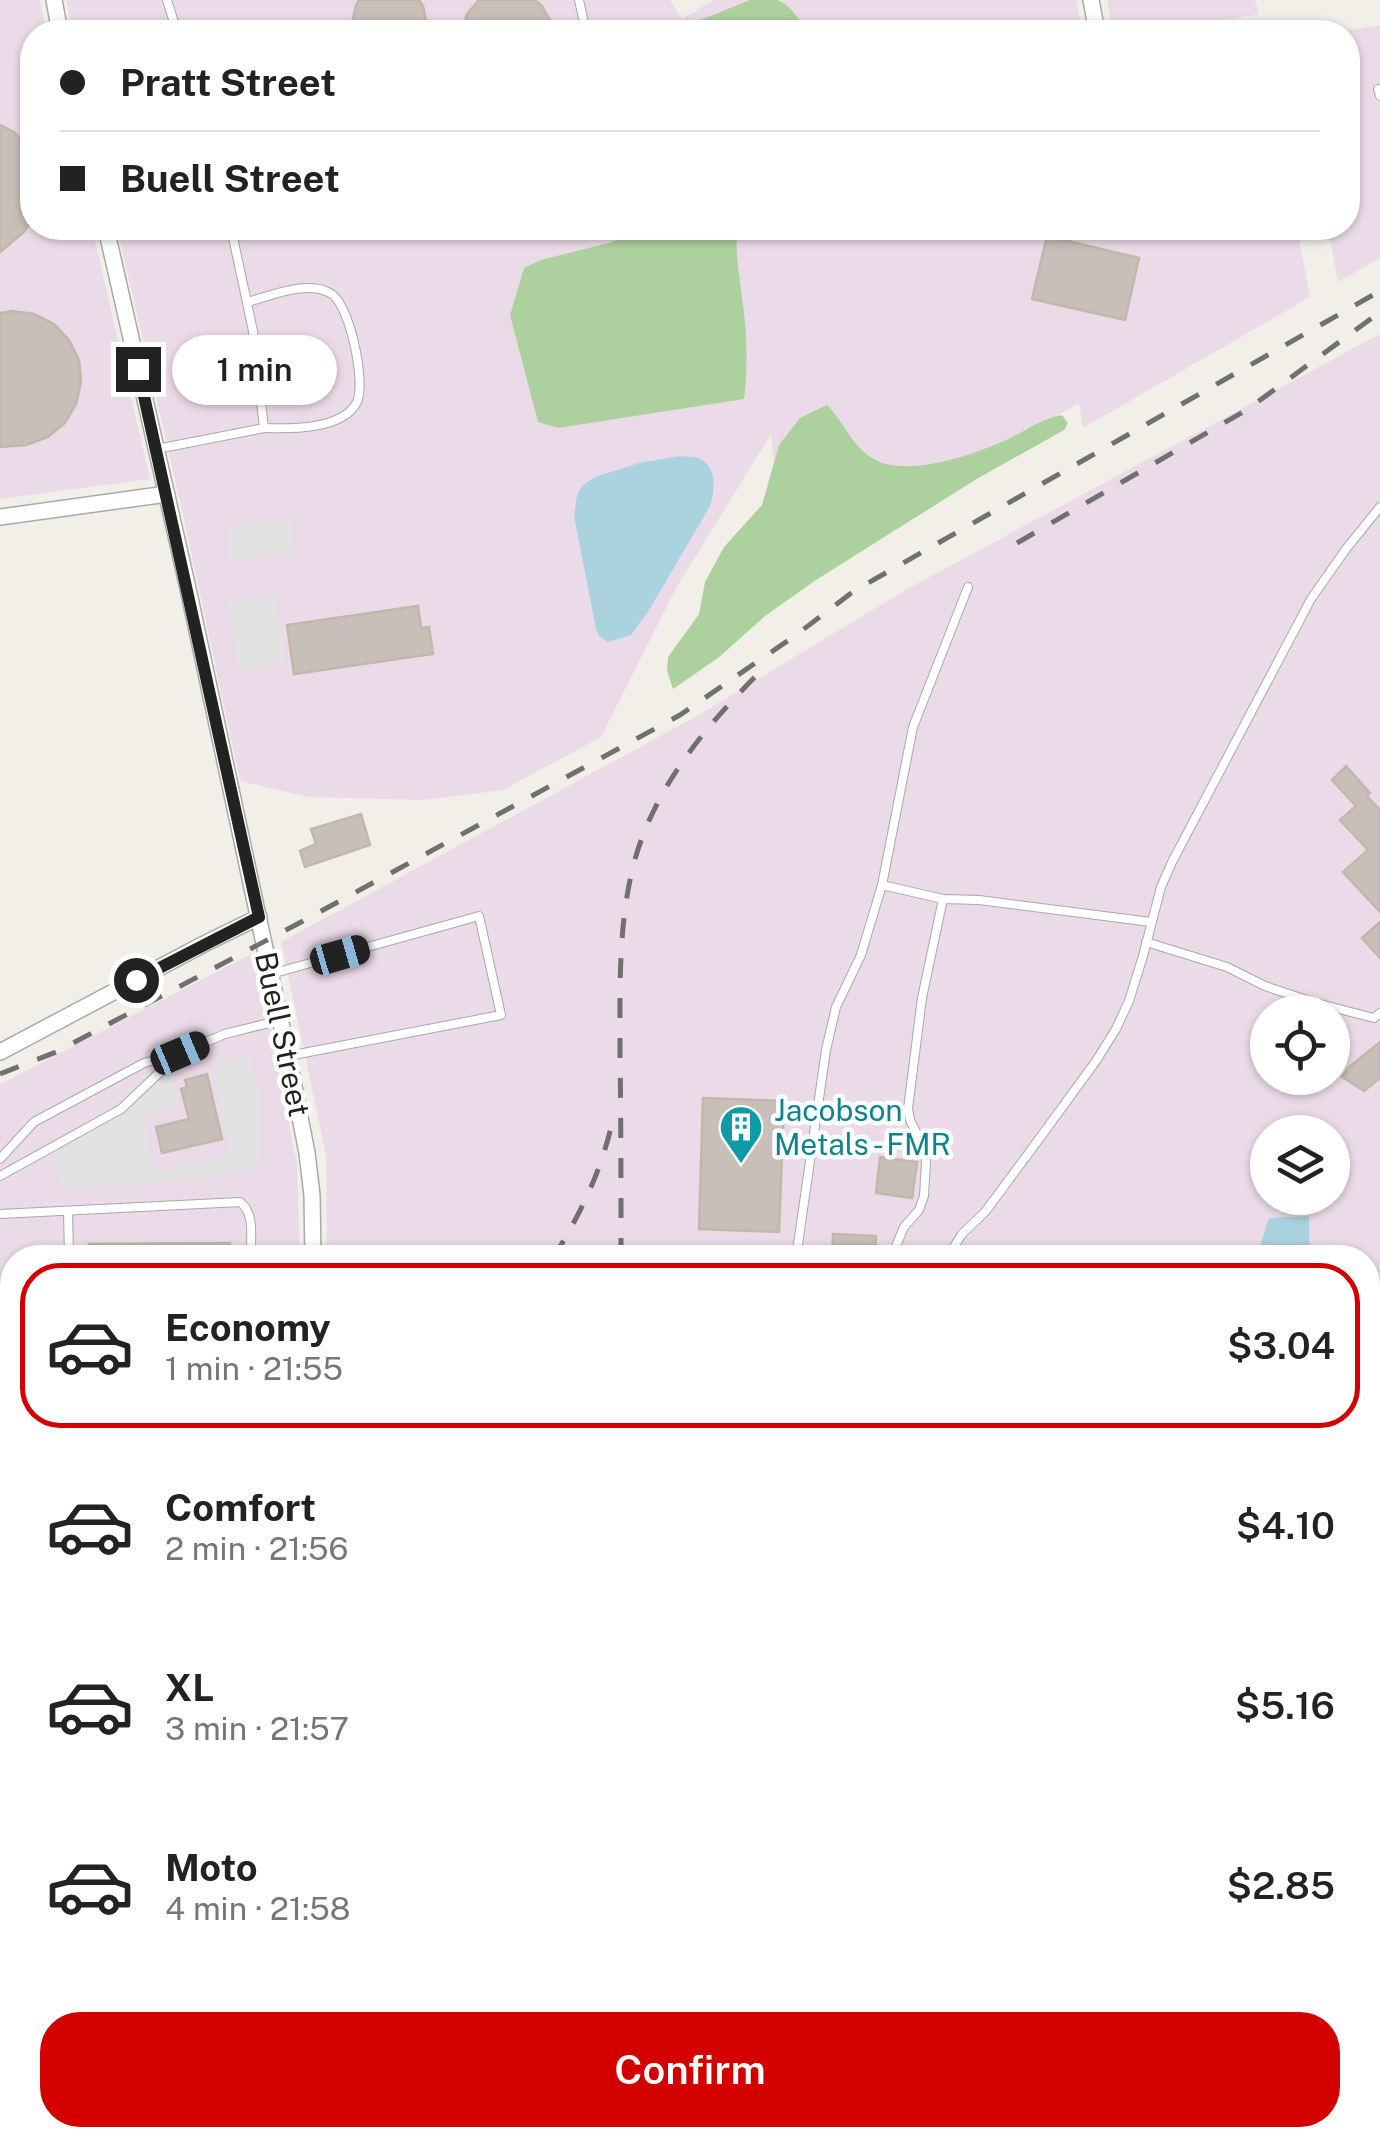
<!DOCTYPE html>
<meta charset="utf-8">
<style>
:root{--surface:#fff;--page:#f6f6f6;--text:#222;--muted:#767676;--line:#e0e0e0;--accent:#d40000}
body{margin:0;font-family:"Public Sans",sans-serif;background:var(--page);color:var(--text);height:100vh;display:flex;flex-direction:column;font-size:38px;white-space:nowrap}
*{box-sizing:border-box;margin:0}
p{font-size:32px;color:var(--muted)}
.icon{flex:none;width:55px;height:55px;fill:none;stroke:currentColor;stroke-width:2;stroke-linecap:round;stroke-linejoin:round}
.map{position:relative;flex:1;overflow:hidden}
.drawer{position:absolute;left:0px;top:1245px;width:1380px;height:902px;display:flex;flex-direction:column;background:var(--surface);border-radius:40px 40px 0 0;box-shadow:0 2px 8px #0004}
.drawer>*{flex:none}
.guide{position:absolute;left:20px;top:20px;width:1340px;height:220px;border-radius:40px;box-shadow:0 2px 8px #0004;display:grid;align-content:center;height:220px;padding:0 40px;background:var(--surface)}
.tools{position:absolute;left:1250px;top:995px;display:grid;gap:20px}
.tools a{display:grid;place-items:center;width:100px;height:100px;border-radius:50%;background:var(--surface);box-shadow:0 2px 8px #0004;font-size:50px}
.end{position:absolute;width:45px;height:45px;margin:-22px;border:12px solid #222;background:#fff;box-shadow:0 0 0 5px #fff}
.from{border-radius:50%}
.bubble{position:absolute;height:70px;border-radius:35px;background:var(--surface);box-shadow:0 2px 8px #0004;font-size:32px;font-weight:600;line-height:70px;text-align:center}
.car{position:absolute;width:30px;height:60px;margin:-30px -15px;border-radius:12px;box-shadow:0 0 8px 2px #0007;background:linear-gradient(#222 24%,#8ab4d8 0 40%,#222 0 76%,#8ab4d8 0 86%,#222 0)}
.guide b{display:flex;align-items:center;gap:35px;height:95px;font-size:38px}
.guide b+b{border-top:2px solid var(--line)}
.guide i{width:25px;height:25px;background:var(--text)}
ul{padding:18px 0 0;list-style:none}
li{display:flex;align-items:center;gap:30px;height:165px;margin:0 20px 15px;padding:0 20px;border:5px solid transparent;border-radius:40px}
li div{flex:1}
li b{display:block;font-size:38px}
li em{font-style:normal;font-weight:600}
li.selected{border-color:var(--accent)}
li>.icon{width:90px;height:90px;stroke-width:1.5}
.action{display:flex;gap:20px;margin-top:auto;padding:20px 40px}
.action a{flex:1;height:115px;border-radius:40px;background:var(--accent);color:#fff;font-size:40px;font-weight:600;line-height:115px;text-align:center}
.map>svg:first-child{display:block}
.industrial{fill:#ebdbe8;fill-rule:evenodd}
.forest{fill:#add19e}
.parking{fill:#e2e2e2}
.water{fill:#aad3df}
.building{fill:#c7bfb8;stroke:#c4b6ab;stroke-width:2.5}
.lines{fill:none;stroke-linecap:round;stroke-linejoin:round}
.service-casing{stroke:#a9a9a9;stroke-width:10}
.minor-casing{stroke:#a9a9a9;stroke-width:18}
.path{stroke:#fa8072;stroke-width:4;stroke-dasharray:5 5;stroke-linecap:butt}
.service{stroke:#fff;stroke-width:8}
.minor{stroke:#fff;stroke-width:15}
.rail{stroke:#707070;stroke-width:5;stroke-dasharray:20 20;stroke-linecap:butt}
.route{stroke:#222;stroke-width:12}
.labels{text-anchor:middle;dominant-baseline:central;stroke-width:9;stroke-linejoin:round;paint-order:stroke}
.street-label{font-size:30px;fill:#222;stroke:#fff}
.culture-label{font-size:30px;fill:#0d838f;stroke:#fff;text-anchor:start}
</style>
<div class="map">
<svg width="1380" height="2147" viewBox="0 0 1380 2147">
<rect width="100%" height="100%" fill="#f2efe9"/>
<g class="industrial">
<polygon points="0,0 40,0 46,32 32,32 32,228 92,228 150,479 0,499"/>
<polygon points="66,0 670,0 682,19 714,0 1076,0 1082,32 73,32"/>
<polygon points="1107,0 1255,0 1259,14 1156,32 1113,32"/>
<polygon points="1380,25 1380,258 1338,282 1328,228 1348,228 1348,32 1338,32"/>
<polygon points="117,228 1297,228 1310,297 1083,428 1079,403 893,509 782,548 771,434 675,590 601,737 503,790 423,800 308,797 240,781 182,510"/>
<path d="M1380,334V1391L1368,1402V1258L1310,1257L1309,1216L1269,1218L1256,1258L327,1257L326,1155L281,942L695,717L909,588ZM1268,1012H1332V1078H1268ZM1268,1132H1332V1198H1268Z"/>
<polygon points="255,952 297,1163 300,1257 12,1258 12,2035 0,2037 0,1084"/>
<polygon points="1380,1988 1380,2147 1257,2147 1250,2135 1368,2135 1368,2003"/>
</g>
<g class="forest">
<path d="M750,0C757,0 770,0 777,0C790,5 801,19 804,32H625L634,20L673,31Z"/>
<path d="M649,228H737C735,254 740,279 743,305C747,336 748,368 744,399L558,428L538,422L510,315L524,268L541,260L609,243Z"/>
<path d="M827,405C844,422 852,446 872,458C903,478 967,457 999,443C1023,434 1036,420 1062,415L1068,423L1064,430L975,480L816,580L765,616L718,658L673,689L667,671L668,657L699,614L705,582L724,547L762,505L779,445L800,418Z"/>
</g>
<g class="parking">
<polygon points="291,519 295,553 230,560 227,527"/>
<polygon points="275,594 284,665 238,670 229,601"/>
<polygon points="249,1055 260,1093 262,1142 258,1165 220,1176 145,1185 59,1188 55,1145 121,1109 170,1062 179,1107 143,1116 154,1169 230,1156 212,1063"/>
</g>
<g class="water">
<path d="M680,456C686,457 692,456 698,458C718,466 715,490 710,506L648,612L631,635L608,642L599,636L596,629L574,516L577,495L583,485L595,477L639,463Z"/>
<polygon points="1309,1216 1310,1257 1256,1257 1269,1218"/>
<polygon points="1380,1391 1380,1995 1368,2003 1368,1402"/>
<polygon points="12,2035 12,2135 1264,2135 1269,2147 0,2147 0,2037"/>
</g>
<g class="building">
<polygon points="359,0 419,0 423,6 426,20 423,32 355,32 353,19 356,5"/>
<polygon points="479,0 535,0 542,6 551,22 552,32 462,32 467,14"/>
<polygon points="0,125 14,132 29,148 32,156 32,218 25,231 0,252"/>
<polygon points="1047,236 1139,258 1125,320 1032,299"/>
<polygon points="12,311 34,314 54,324 69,340 79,360 81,382 76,404 65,423 48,437 26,445 0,447 0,313"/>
<polygon points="418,606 421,628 429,627 433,654 294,674 287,625"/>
<polygon points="1346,766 1370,793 1367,796 1380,810 1380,912 1343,872 1368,850 1340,820 1356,806 1332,780"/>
<polygon points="361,814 370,845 305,867 300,851 316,844 311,829"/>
<polygon points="1380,922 1380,958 1362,938"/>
<polygon points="1380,1042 1380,1078 1364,1091 1342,1077 1349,1067"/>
<polygon points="207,1074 222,1139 162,1153 156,1127 189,1119 181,1089 187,1087 185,1080"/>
<polygon points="703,1098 784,1101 779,1232 699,1229"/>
<polygon points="880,1157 917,1162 912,1198 876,1193"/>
<polygon points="833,1234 876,1236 875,1258 832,1258"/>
<polygon points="230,1243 230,1258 89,1258 89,1244"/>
</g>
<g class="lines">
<g class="service-casing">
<g id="service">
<polyline points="167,0 177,32"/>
<polyline points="579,0 586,32"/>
<polyline points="1378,89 1380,96"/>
<path d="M247,302C271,296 306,280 330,293C350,303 366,383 357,402C343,430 290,429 264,428"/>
<polyline points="157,449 264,428 253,331 231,228"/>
<polyline points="968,587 913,727 882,885 943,899 979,900 1151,922"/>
<polyline points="1146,942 1227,967 1265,986 1316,1003 1374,1018 1380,1013"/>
<polyline points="271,974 479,916 501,1015 288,1056"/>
<polyline points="0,1159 34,1122 144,1063 180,1053 225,1034 281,1020"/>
<polyline points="0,1176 121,1109 177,1056"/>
<polyline points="68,1211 69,1258"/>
<path d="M0,1214L240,1202C256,1214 250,1239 251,1258"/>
<polyline points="796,1258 826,1050 836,1007 861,955 882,885"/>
<polyline points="891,1258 904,1227 919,1210 924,1196 926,1162 923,1146 910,1120 908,1109 922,998 943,899"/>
<polyline points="947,1258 962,1234 985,1212 1042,1135 1096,1061 1116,1029 1129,1001 1143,956 1161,887 1172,862 1311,599 1346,549 1380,507"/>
<polyline points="0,1559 12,1558"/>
</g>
</g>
<g class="minor-casing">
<g id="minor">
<polyline points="54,0 60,32"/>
<polyline points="1091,0 1097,32"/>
<polyline points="106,228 187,584 288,1056 307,1153 312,1195 313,1258"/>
<polyline points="0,517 167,494"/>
<polyline points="0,1052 204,944 259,917"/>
</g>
</g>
<g class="path">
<polyline points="1368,2105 1380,2101"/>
<polyline points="1320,2147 1326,2135"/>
</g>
<use href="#service" class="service"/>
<use href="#minor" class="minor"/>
<g class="rail">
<polyline points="1017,543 1248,409 1380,312"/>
<polyline points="0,1074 56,1052 303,921 680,715 796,635 854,591 1380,291"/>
<path d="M553,1258C580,1215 601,1172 612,1123"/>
<path d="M621,1258C621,1189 621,1120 620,1052C620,989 618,924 634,863C654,788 705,727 758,674"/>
</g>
</g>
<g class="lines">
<polyline class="route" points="136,980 259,917 138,369"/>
</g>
<defs>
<g id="building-pin" transform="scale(2.25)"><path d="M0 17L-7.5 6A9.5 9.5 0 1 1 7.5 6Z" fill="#0f9aa8" stroke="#fff"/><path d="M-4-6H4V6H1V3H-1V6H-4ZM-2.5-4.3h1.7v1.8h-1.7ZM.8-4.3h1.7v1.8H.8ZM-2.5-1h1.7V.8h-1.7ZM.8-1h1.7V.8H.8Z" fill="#fff"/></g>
</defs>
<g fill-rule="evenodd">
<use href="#building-pin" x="741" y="1127"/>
</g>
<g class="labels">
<g class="street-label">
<text transform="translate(283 1034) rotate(78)">Buell Street</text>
</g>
<g class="culture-label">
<text x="774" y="1110">Jacobson<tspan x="774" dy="34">Metals - FMR</tspan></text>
</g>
</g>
</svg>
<div class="tools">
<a><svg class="icon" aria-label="locate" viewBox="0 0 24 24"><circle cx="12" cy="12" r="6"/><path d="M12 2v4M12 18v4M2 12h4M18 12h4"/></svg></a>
<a><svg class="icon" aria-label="layers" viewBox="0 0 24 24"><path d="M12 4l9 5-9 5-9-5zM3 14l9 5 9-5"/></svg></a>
</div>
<i class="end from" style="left:136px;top:980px"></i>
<i class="end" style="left:138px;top:369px"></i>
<div class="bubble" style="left:172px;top:335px;width:165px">1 min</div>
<i class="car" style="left:340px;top:955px;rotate:74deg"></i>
<i class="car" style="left:180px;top:1053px;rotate:67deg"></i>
<div class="guide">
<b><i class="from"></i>Pratt Street</b>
<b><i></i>Buell Street</b>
</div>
<section class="drawer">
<ul>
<li class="selected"><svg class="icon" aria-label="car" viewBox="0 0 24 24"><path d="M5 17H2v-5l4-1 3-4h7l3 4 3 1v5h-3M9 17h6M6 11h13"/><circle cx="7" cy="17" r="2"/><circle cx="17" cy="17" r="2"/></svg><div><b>Economy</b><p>1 min · 21:55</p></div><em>$3.04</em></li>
<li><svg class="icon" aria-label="car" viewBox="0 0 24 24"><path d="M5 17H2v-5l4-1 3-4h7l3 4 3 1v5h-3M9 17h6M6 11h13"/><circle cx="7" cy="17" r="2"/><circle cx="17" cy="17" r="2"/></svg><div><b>Comfort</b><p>2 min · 21:56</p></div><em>$4.10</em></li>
<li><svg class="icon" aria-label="car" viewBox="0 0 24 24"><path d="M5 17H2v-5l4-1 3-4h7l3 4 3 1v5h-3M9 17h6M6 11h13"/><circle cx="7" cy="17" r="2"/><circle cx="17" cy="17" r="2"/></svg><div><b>XL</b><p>3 min · 21:57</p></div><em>$5.16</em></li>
<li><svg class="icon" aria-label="car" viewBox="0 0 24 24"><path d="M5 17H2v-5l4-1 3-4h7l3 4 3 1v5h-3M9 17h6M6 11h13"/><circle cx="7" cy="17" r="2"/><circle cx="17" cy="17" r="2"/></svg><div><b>Moto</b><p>4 min · 21:58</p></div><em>$2.85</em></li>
</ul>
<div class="action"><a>Confirm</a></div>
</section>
</div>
